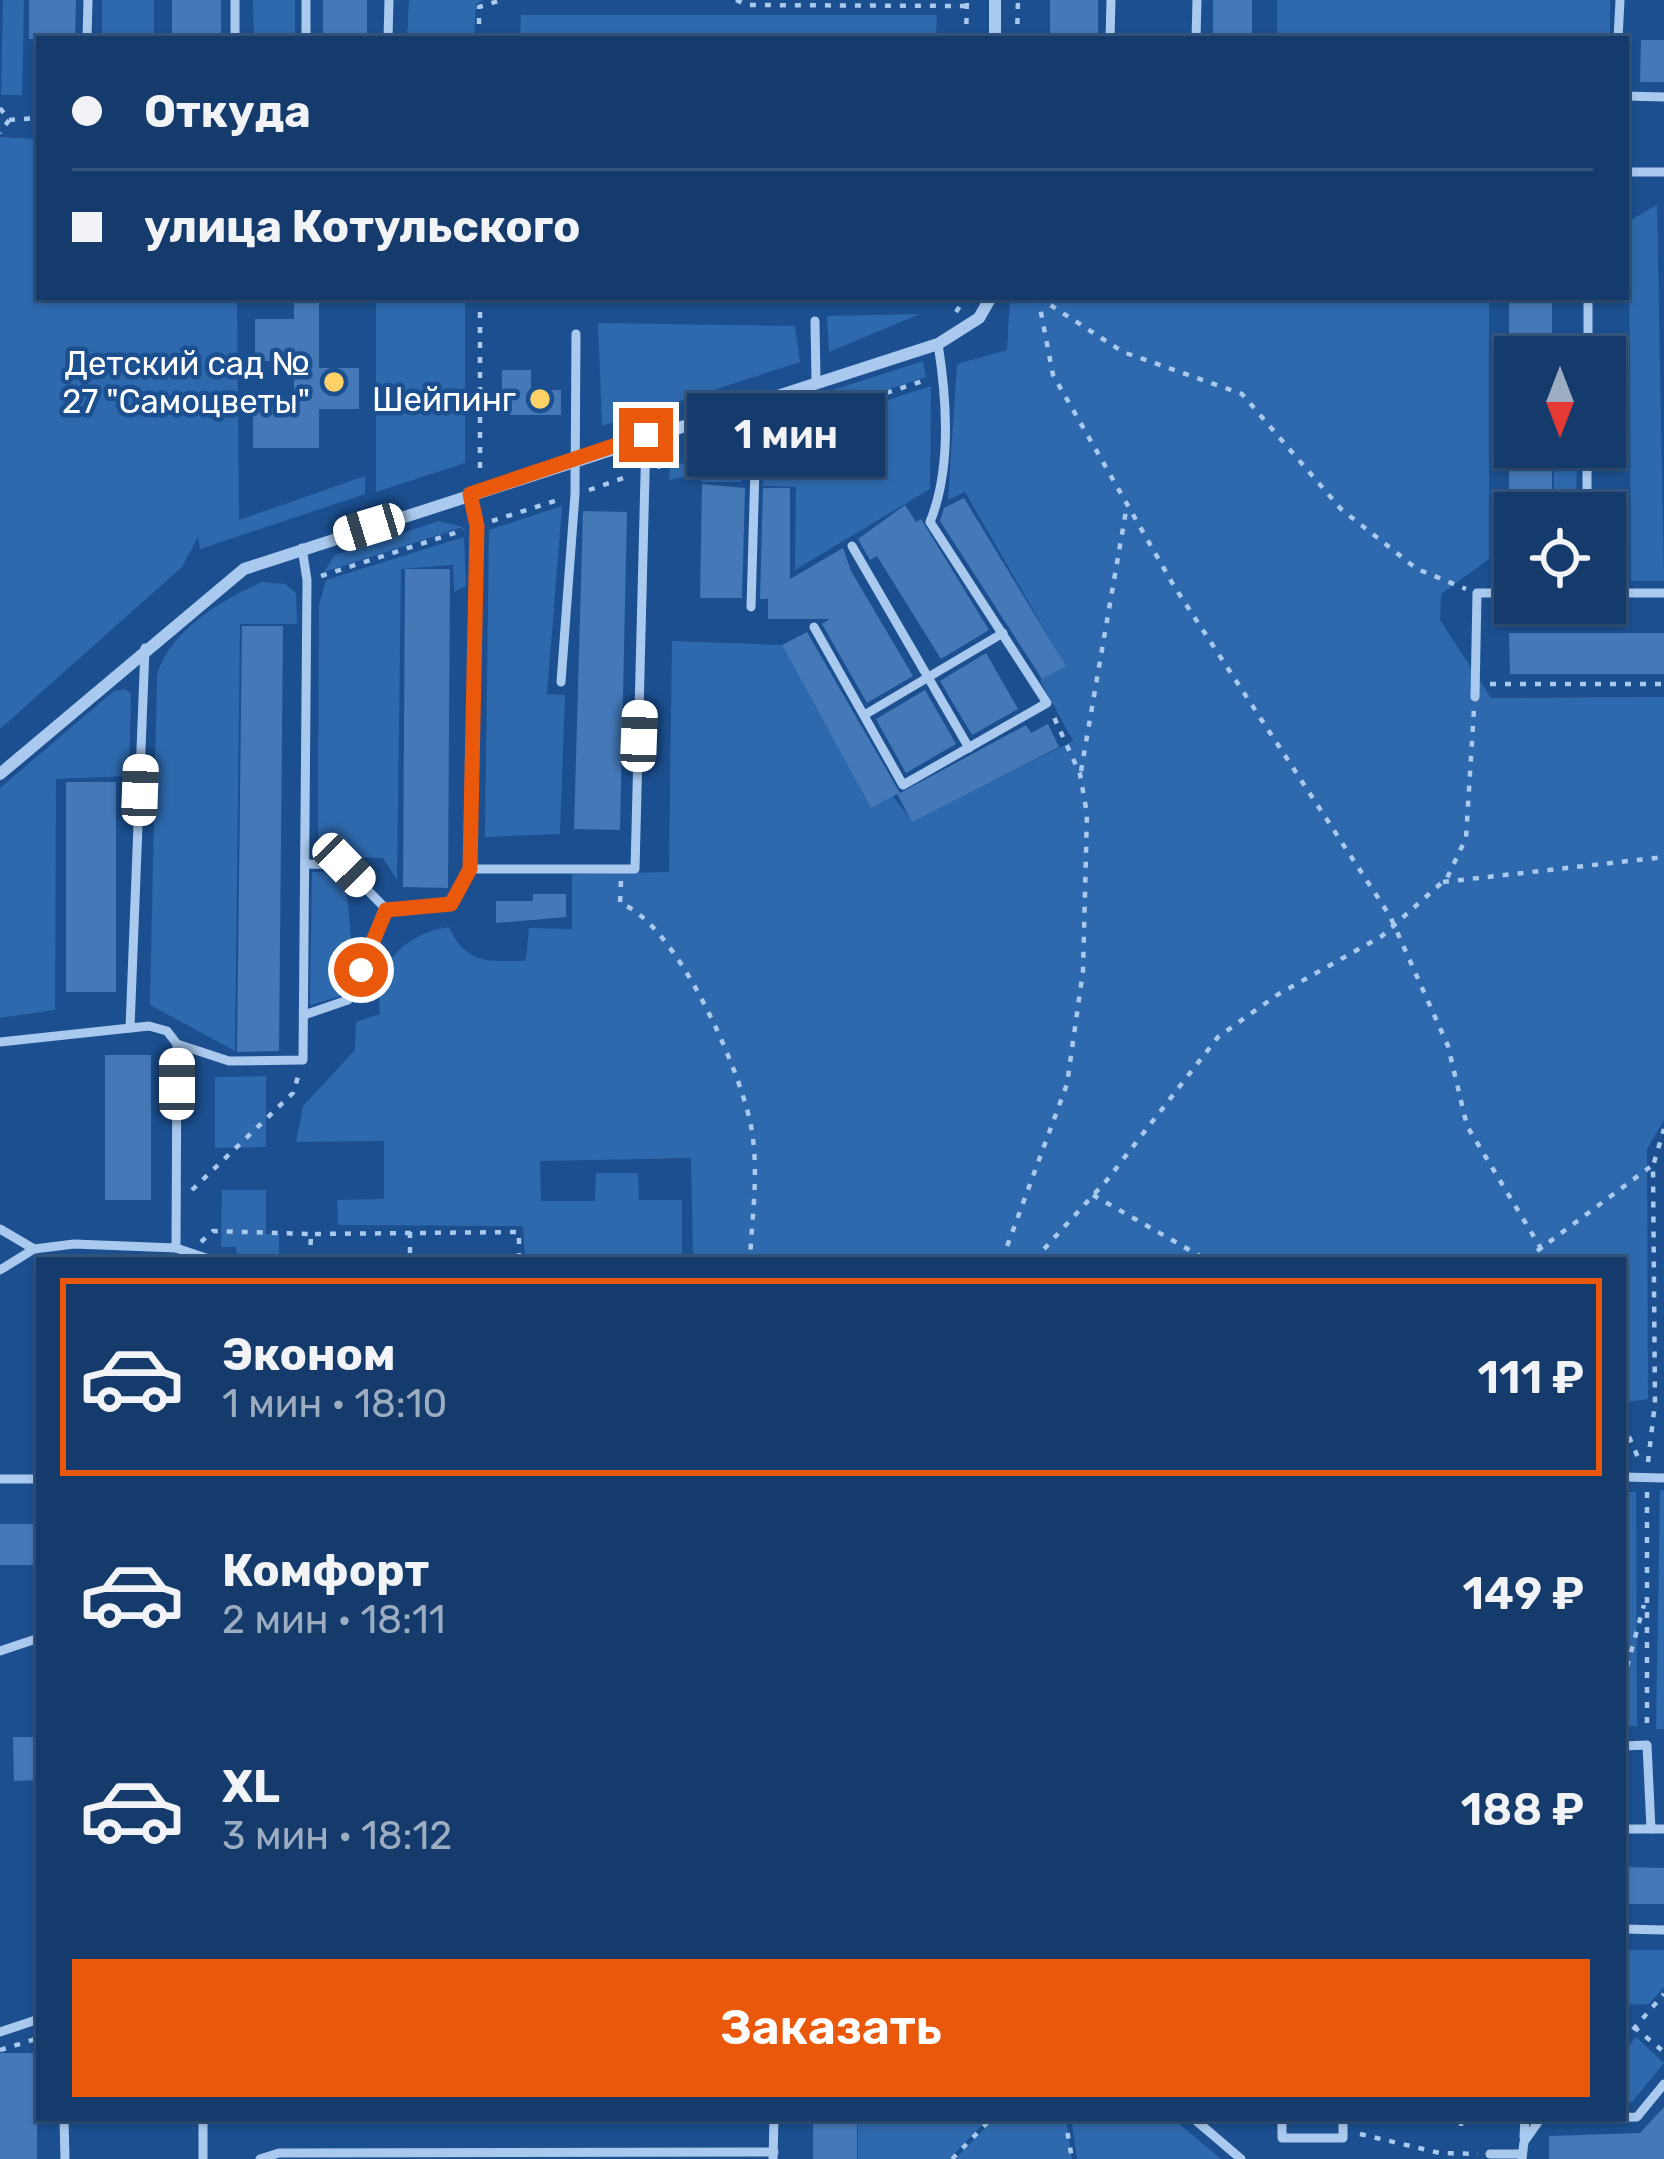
<!DOCTYPE html>
<html lang="ru">
<meta charset="utf-8">
<style>
:root{--surface:#143b6b;--page:#1d4271;--text:#f1f3f6;--muted:#9dadc1;--line:#33557e;--accent:#ea580c}
body{margin:0;font-family:Rubik,sans-serif;background:var(--page);color:var(--text);height:100vh;display:flex;flex-direction:column;font-size:45px;white-space:nowrap}
*{box-sizing:border-box;margin:0}
p{font-size:39px;color:var(--muted)}
.icon{flex:none;width:66px;height:66px;fill:none;stroke:currentColor;stroke-width:2;stroke-linecap:round;stroke-linejoin:round}
.map{position:relative;flex:1;overflow:hidden}
.sheet{position:absolute;left:36px;top:1257px;width:1590px;height:864px;display:flex;flex-direction:column;background:var(--surface);border-radius:0px;box-shadow:0 3px 9px #0004,0 0 0 3px var(--line)}
.sheet>*{flex:none}
.top-card{position:absolute;left:36px;top:36px;width:1593px;height:264px;border-radius:0px;box-shadow:0 3px 9px #0004,0 0 0 3px var(--line);display:grid;align-content:center;height:264px;padding:0 36px;background:var(--surface)}
.needle{width:78px;rotate:180deg}
.controls{position:absolute;left:1494px;top:336px;display:grid;gap:24px}
.controls a{display:grid;place-items:center;width:132px;height:132px;border-radius:0px;background:var(--surface);box-shadow:0 3px 9px #0004,0 0 0 3px var(--line);font-size:60px}
.end{position:absolute;width:54px;height:54px;margin:-27px;border:15px solid #ea580c;background:#fff;box-shadow:0 0 0 6px #fff}
.from{border-radius:50%}
.bubble{position:absolute;height:84px;border-radius:0px;background:var(--surface);box-shadow:0 3px 9px #0004,0 0 0 3px var(--line);font-size:39px;font-weight:600;line-height:84px;text-align:center}
.car{position:absolute;width:36px;height:72px;margin:-36px -18px;border-radius:15px;box-shadow:0 0 9px 3px #0007;background:linear-gradient(#fff 24%,#345 0 40%,#fff 0 76%,#345 0 86%,#fff 0)}
.top-card b{display:flex;align-items:center;gap:42px;height:114px;font-size:45px}
.top-card b+b{border-top:3px solid var(--line)}
.top-card i{width:30px;height:30px;background:var(--text)}
ul{padding:21px 0 0;list-style:none}
li{display:flex;align-items:center;gap:36px;height:198px;margin:0 24px 18px;padding:0 12px;border:6px solid transparent;border-radius:0px}
li div{flex:1}
li b{display:block;font-size:45px}
li em{font-style:normal;font-weight:600}
li.selected{border-color:var(--accent)}
li>.icon{width:108px;height:108px;stroke-width:1.5}
.primary-button{display:flex;gap:24px;margin-top:auto;padding:24px 36px}
.primary-button a{flex:1;height:138px;border-radius:0px;background:var(--accent);color:#fff;font-size:48px;font-weight:600;line-height:138px;text-align:center}
.map>svg:first-child{display:block}
.green{fill:#2e69ad}
.building{fill:#4478b7}
.lines{fill:none;stroke-linecap:round;stroke-linejoin:round}
.path{stroke:#a9c9ee;stroke-width:4.5;stroke-dasharray:6 9;stroke-linecap:butt}
.lane{stroke:#a9c9ee;stroke-width:9}
.street{stroke:#a9c9ee;stroke-width:12}
.route{stroke:#ea580c;stroke-width:15}
.poi-dot{fill:#ffd166;stroke:#1b4f8f;stroke-width:4.5}
.labels{text-anchor:middle;dominant-baseline:central;stroke-width:9;stroke-linejoin:round;paint-order:stroke}
.poi-label{font-size:33px;fill:#fff;stroke:#1b4f8f;text-anchor:end}
</style>
<div class="map">
<svg width="1664" height="2159" viewBox="0 0 1664 2159">
<rect width="100%" height="100%" fill="#1b4f8f"/>
<g class="green">
<polygon points="3,0 24,0 22,95 1,95"/>
<rect x="102" y="0" width="52" height="39"/>
<polygon points="253,0 295,0 295,39 254,39"/>
<polygon points="409,0 484,0 476,4 474,39 407,39"/>
<rect x="1277" y="0" width="333" height="39"/>
<polygon points="521,15 937,15 936,39 520,39"/>
<polygon points="0,137 39,139 39,297 237,297 239,520 365,476 365,494 200,549 198,537 182,567 0,729"/>
<polygon points="1657,205 1664,581 1631,581 1629,221"/>
<polygon points="376,297 465,297 465,463 376,492"/>
<path d="M1010,297H1489V559L1441,594L1440,620L1491,698L1664,697V1120L1647,1149L1648,1399L1628,1402L1623,1416V1260H693L691,1158L540,1161L541,1201H595L596,1173H638L639,1200H682V1260H525L523,1226L338,1225L337,1200L384,1199V1141L296,1142L303,1106L355,1050L356,1022L380,1014C375,965 401,935 449,927C466,965 488,961 526,961L529,928L572,929V874L669,872L672,641L782,645L871,807L893,796L912,821L1073,741L1040,680L1065,665L965,492L948,500L957,364L1007,350Z"/>
<polygon points="920,314 829,352 827,316"/>
<polygon points="598,323 795,326 800,362 602,426"/>
<polygon points="923,361 926,377 768,429 771,410"/>
<polygon points="931,386 930,489 795,570 796,487 763,486 767,439"/>
<polygon points="743,446 742,482 701,482 700,473 669,480 670,467"/>
<polygon points="1554,447 1577,447 1576,513 1554,513"/>
<polygon points="562,506 547,694 565,695 560,834 485,837 489,530"/>
<polygon points="439,521 463,527 324,572 335,555"/>
<polygon points="464,537 466,586 454,592 453,565 401,569 397,880 383,858 318,857 319,605 326,580"/>
<path d="M262,582L285,584L296,593L297,624H240L235,1051L150,1005L157,675C171,629 221,601 262,582Z"/>
<polygon points="125,689 131,694 129,776 56,779 55,1010 0,1018 0,788 114,691"/>
<polygon points="342,871 361,894 347,895 354,969 345,995 310,1005 312,872"/>
<polygon points="266,1076 266,1147 215,1148 215,1077"/>
<polygon points="222,1190 266,1190 266,1234 279,1234 279,1260 237,1260 236,1247 221,1247"/>
<polygon points="1660,1490 1664,1490 1664,1729 1656,1729"/>
<polygon points="1623,1492 1636,1492 1637,1726 1623,1726"/>
<polygon points="1623,1950 1664,1950 1664,1987 1649,2004 1623,2005"/>
<polygon points="1636,2037 1664,2063 1632,2102 1623,2103 1623,2053"/>
<polygon points="858,2118 989,2118 949,2159 858,2159"/>
<polygon points="995,2118 1066,2118 1072,2159 955,2159"/>
<polygon points="1071,2118 1172,2118 1221,2159 1077,2159"/>
</g>
<g class="building">
<polygon points="29,0 76,0 75,39 29,39"/>
<rect x="172" y="0" width="49" height="39"/>
<rect x="323" y="0" width="44" height="39"/>
<rect x="1050" y="0" width="48" height="39"/>
<rect x="1213" y="0" width="39" height="39"/>
<polygon points="1641,40 1664,40 1664,82 1640,82"/>
<polygon points="294,297 319,297 319,368 359,368 359,409 319,409 319,448 253,448 253,406 294,406 294,361 255,361 255,319 294,319"/>
<rect x="1509" y="297" width="43" height="60"/>
<polygon points="502,370 531,370 531,390 561,390 561,415 502,415"/>
<rect x="1509" y="447" width="43" height="66"/>
<polygon points="702,484 745,488 742,598 700,598"/>
<polygon points="763,488 790,488 790,579 843,548 851,571 913,676 867,703 822,624 830,619 768,619 768,599 760,599"/>
<polygon points="964,498 1066,666 1042,679 940,521 944,508"/>
<polygon points="905,505 916,522 921,519 989,630 941,659 877,556 870,560 858,539"/>
<polygon points="583,511 627,512 620,830 574,829"/>
<polygon points="405,569 450,569 448,888 403,887"/>
<polygon points="242,626 283,626 279,1051 237,1052"/>
<polygon points="807,632 900,793 1026,725 1031,733 1048,724 1059,747 912,822 897,794 871,808 782,645"/>
<polygon points="1509,633 1664,633 1664,674 1510,674"/>
<polygon points="986,653 1018,709 972,735 940,681"/>
<polygon points="925,690 956,744 906,773 876,719"/>
<rect x="66" y="782" width="50" height="210"/>
<polygon points="533,894 566,894 566,917 496,923 496,901 533,901"/>
<rect x="105" y="1055" width="46" height="145"/>
<rect x="0" y="1524" width="39" height="41"/>
<polygon points="13,1737 39,1737 39,1780 14,1781"/>
<polygon points="1623,1867 1664,1868 1664,1904 1623,1904"/>
<rect x="0" y="2053" width="37" height="106"/>
<polygon points="1664,2107 1664,2159 1549,2159 1549,2136 1640,2133"/>
<rect x="813" y="2118" width="44" height="41"/>
</g>
<g class="lines">
<g class="path">
<polyline points="736,0 747,5 967,6"/>
<polyline points="479,39 479,7 502,0"/>
<polyline points="966,39 967,0"/>
<polyline points="1017,39 1018,0"/>
<polyline points="0,108 9,120 0,133"/>
<polyline points="9,120 39,118"/>
<polyline points="480,297 480,477"/>
<polyline points="1038,297 1053,375 1174,586 1390,916 1448,1046 1467,1126 1548,1260"/>
<polyline points="1038,297 1123,352 1242,394 1341,509 1417,569 1466,589"/>
<polyline points="956,312 966,297"/>
<polyline points="772,430 926,380"/>
<polyline points="657,467 744,439"/>
<polyline points="589,490 629,476"/>
<polyline points="492,521 561,499"/>
<polyline points="321,576 464,530"/>
<polyline points="1490,684 1664,684"/>
<polyline points="1081,771 1127,505"/>
<path d="M621,881L620,903C676,924 737,1063 750,1121C760,1169 752,1213 750,1260"/>
<polyline points="1443,882 1664,857"/>
<polyline points="192,1190 293,1093 298,1077"/>
<polyline points="1093,1195 1207,1260"/>
<polyline points="410,1232 410,1260"/>
<polyline points="201,1242 213,1231 311,1234"/>
<polyline points="310,1260 311,1234 519,1232 519,1260"/>
<polyline points="1002,1260 1067,1084 1083,971 1087,814 1080,774 1053,715"/>
<polyline points="1034,1260 1107,1180 1218,1037 1277,995 1382,936 1447,878 1466,838 1474,709"/>
<polyline points="1525,1260 1650,1167"/>
<polyline points="1623,1423 1640,1462"/>
<polyline points="1648,1462 1655,1403 1653,1166 1664,1129"/>
<polyline points="1647,1492 1647,1732"/>
<polyline points="1623,1681 1644,1605"/>
<polyline points="1634,2027 1664,2052"/>
<polyline points="1623,2041 1664,1994"/>
<polyline points="0,2050 39,2038"/>
<polyline points="1065,2118 1072,2159"/>
<polyline points="1240,2118 1269,2118"/>
<polyline points="1401,2118 1401,2126"/>
<polyline points="1461,2126 1461,2118"/>
<polyline points="1360,2134 1440,2153 1478,2154"/>
<polyline points="952,2159 992,2118"/>
</g>
<g class="lane">
<polyline points="87,39 88,0"/>
<polyline points="235,39 235,0"/>
<polyline points="306,39 306,0"/>
<polyline points="388,39 389,0"/>
<polyline points="1110,39 1111,0"/>
<polyline points="1196,39 1197,0"/>
<polyline points="1618,39 1620,0"/>
<polyline points="1626,96 1664,97"/>
<polyline points="1626,172 1664,172"/>
<polyline points="815,321 816,381"/>
<polyline points="1588,357 1588,297"/>
<polyline points="470,494 477,527 471,869 635,869 646,437"/>
<polyline points="1587,513 1587,447"/>
<polyline points="852,546 969,748"/>
<polyline points="1605,593 1664,593"/>
<polyline points="751,607 757,399"/>
<path d="M814,627L903,785L1047,703L930,522C952,468 947,400 938,344"/>
<polyline points="561,682 575,494 576,334"/>
<polyline points="1475,697 1477,593 1515,593"/>
<polyline points="866,714 1003,633"/>
<polyline points="307,864 343,865 387,910 451,904 471,869"/>
<polyline points="304,1015 348,1000 387,910"/>
<polyline points="130,1028 145,648"/>
<polyline points="0,1042 149,1026 167,1031 177,1044 176,1248"/>
<polyline points="177,1044 229,1061 303,1060 307,580 302,548"/>
<polyline points="0,1229 34,1249 74,1244 176,1248 212,1260"/>
<polyline points="0,1270 34,1249"/>
<polyline points="1623,1477 1664,1478"/>
<polyline points="0,1479 39,1479"/>
<polyline points="0,1651 39,1638"/>
<polyline points="1623,1746 1647,1745 1651,1829"/>
<polyline points="1623,1829 1664,1829"/>
<polyline points="1623,1929 1664,1930"/>
<polyline points="0,2032 39,2019"/>
<polyline points="64,2118 65,2159"/>
<polyline points="1193,2118 1241,2159"/>
<polyline points="1282,2118 1282,2138 1343,2138 1343,2118"/>
<polyline points="1540,2119 1637,2117 1664,2084"/>
<polyline points="1524,2137 1525,2118"/>
<polyline points="1490,2154 1522,2154"/>
<polyline points="203,2159 203,2118"/>
<polyline points="260,2159 279,2153 774,2152"/>
<polyline points="773,2159 774,2118"/>
<polyline points="1522,2159 1524,2142 1541,2118"/>
</g>
<g class="street">
<polyline points="995,39 995,0"/>
<polyline points="0,774 244,569 938,344 979,318 991,297"/>
</g>
</g>
<g class="lines">
<polyline class="route" points="361,970 386,910 451,904 470,869 477,526 470,494 646,435"/>
</g>
<g class="poi-dot">
<circle cx="334" cy="382" r="12"/>
<circle cx="540" cy="399" r="12"/>
</g>
<g class="labels">
<g class="poi-label">
<text x="310" y="363">Детский сад №<tspan x="310" dy="38">27 "Самоцветы"</tspan></text>
<text x="516" y="399">Шейпинг</text>
</g>
</g>
</svg>
<div class="controls">
<a><svg class="needle" viewBox="-14 -14 28 28"><path d="M0-13l5 13h-10z" fill="#e53935"/><path d="M0 13l5-13h-10z" fill="#9dadc1"/></svg></a>
<a><svg class="icon" aria-label="locate" viewBox="0 0 24 24"><circle cx="12" cy="12" r="6"/><path d="M12 2v4M12 18v4M2 12h4M18 12h4"/></svg></a>
</div>
<i class="end from" style="left:361px;top:970px"></i>
<i class="end" style="left:646px;top:435px"></i>
<div class="bubble" style="left:687px;top:393px;width:198px">1 мин</div>
<i class="car" style="left:369px;top:527px;rotate:253deg"></i>
<i class="car" style="left:639px;top:736px;rotate:2deg"></i>
<i class="car" style="left:140px;top:790px;rotate:2deg"></i>
<i class="car" style="left:344px;top:865px;rotate:136deg"></i>
<i class="car" style="left:177px;top:1084px;rotate:0deg"></i>
<div class="top-card">
<b><i class="from"></i>Откуда</b>
<b><i></i>улица Котульского</b>
</div>
<section class="sheet">
<ul>
<li class="selected"><svg class="icon" aria-label="car" viewBox="0 0 24 24"><path d="M5 17H2v-5l4-1 3-4h7l3 4 3 1v5h-3M9 17h6M6 11h13"/><circle cx="7" cy="17" r="2"/><circle cx="17" cy="17" r="2"/></svg><div><b>Эконом</b><p>1 мин · 18:10</p></div><em>111 ₽</em></li>
<li><svg class="icon" aria-label="car" viewBox="0 0 24 24"><path d="M5 17H2v-5l4-1 3-4h7l3 4 3 1v5h-3M9 17h6M6 11h13"/><circle cx="7" cy="17" r="2"/><circle cx="17" cy="17" r="2"/></svg><div><b>Комфорт</b><p>2 мин · 18:11</p></div><em>149 ₽</em></li>
<li><svg class="icon" aria-label="car" viewBox="0 0 24 24"><path d="M5 17H2v-5l4-1 3-4h7l3 4 3 1v5h-3M9 17h6M6 11h13"/><circle cx="7" cy="17" r="2"/><circle cx="17" cy="17" r="2"/></svg><div><b>XL</b><p>3 мин · 18:12</p></div><em>188 ₽</em></li>
</ul>
<div class="primary-button"><a>Заказать</a></div>
</section>
</div>
